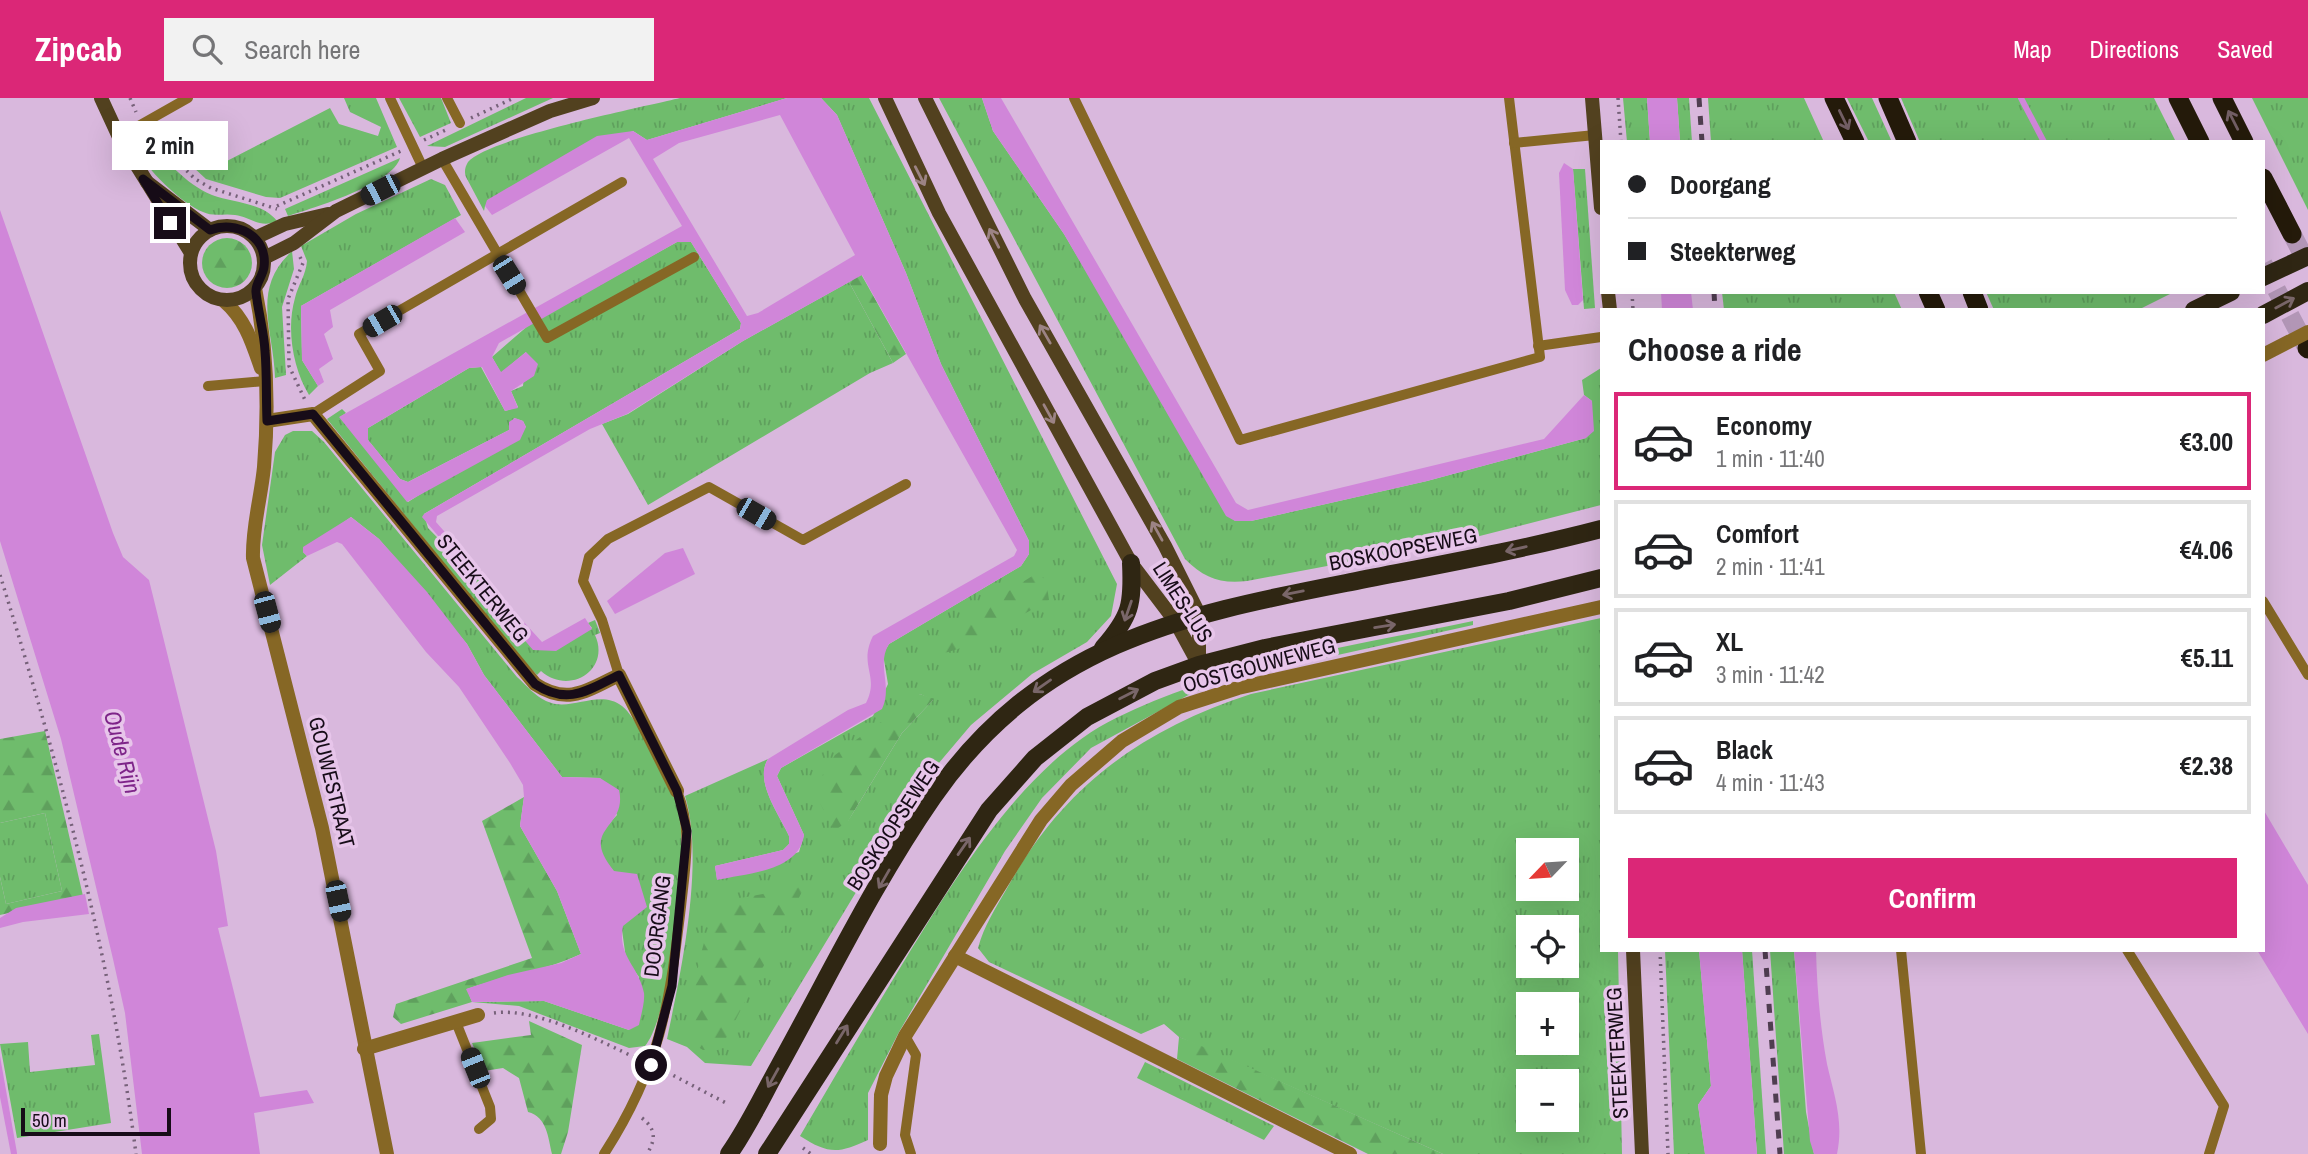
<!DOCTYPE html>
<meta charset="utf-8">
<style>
:root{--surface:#fff;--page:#f2f2f2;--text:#202124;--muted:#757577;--line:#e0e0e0;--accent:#db2777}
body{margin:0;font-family:"Archivo Narrow",sans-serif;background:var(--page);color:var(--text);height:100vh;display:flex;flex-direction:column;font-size:26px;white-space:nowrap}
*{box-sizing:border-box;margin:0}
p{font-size:23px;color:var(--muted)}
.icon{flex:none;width:38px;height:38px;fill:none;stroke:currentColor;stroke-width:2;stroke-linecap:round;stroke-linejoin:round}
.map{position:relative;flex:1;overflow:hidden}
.panel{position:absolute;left:1600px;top:210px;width:665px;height:644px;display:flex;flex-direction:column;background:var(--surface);border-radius:0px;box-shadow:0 7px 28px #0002}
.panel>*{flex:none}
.guide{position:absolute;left:1600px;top:42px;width:665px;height:154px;border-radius:0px;box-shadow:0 7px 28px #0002;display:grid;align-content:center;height:154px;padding:0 28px;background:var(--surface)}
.needle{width:46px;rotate:245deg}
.controls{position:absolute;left:1516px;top:740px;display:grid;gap:14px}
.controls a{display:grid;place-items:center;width:63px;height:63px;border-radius:0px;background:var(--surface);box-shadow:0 7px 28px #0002;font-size:35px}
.scale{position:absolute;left:21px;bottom:18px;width:150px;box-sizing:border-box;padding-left:7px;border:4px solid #170c18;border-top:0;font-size:19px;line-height:24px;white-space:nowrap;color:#170c18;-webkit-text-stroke:5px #e7c5ea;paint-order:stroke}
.end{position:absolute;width:32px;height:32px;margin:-16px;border:9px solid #170c18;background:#fff;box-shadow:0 0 0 4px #fff}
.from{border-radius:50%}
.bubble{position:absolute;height:49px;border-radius:0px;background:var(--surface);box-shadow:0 7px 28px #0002;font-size:23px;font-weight:800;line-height:49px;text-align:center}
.car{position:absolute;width:21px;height:42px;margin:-21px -10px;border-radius:9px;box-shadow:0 0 5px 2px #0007;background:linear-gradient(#222 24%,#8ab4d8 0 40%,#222 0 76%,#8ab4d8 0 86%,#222 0)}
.guide b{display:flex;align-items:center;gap:24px;height:66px;font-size:26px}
.guide b+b{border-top:2px solid var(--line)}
.guide i{width:18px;height:18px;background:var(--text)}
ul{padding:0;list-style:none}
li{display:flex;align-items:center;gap:21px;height:98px;margin:0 14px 10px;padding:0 14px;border:4px solid var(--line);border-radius:0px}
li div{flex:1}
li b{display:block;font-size:26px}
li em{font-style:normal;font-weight:800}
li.active{border-color:var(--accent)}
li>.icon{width:63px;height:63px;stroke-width:1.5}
h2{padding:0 28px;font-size:32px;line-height:84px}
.button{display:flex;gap:14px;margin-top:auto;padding:14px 28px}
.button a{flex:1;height:80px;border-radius:0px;background:var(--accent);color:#fff;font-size:28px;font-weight:800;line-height:80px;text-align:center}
header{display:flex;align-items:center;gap:42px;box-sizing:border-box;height:98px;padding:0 35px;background:var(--accent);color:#fff}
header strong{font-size:33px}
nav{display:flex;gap:38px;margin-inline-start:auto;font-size:24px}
.search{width:490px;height:63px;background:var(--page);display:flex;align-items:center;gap:18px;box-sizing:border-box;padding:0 24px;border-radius:0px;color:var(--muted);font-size:26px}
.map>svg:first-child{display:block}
.grass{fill:url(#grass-tufts);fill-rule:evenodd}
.forest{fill:url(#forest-firs)}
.water{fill:#d086d9;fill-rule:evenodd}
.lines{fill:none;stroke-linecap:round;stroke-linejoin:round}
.stream{stroke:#d086d9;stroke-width:6}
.trunk-tunnel{stroke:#b296b6;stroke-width:19;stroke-dasharray:19 10;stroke-linecap:butt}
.path{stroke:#766179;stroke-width:3.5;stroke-dasharray:2 5;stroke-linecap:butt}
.service{stroke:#866725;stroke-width:10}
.minor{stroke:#866725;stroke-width:14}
.secondary{stroke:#52411f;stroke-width:14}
.primary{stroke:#2f2613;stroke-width:18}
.trunk{stroke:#241a0a;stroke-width:19}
.rail{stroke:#503e51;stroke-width:5;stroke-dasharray:9 9;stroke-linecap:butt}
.minor-bridge{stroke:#866725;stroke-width:14}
.primary-bridge{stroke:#2f2613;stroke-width:18}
.oneway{stroke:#725e64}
.oneway2{stroke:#9c8384}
.oneway3{stroke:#796669}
.route{stroke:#170c18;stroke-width:9}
.labels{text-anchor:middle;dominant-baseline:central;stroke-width:7;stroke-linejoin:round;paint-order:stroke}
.street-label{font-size:21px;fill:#170c18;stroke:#e7c5ea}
.water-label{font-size:23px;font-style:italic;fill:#7e2489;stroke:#e7c5ea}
</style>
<header>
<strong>Zipcab</strong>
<div class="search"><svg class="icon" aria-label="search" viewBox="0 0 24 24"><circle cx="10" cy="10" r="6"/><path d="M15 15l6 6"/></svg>Search here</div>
<nav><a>Map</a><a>Directions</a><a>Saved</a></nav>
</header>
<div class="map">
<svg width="2308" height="1056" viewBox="0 0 2308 1056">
<defs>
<pattern id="grass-tufts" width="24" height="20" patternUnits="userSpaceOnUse" patternTransform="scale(1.75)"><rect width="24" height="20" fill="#6fbc6c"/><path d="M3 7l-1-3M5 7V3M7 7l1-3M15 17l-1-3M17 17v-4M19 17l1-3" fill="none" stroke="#5fa05d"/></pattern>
<pattern id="forest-firs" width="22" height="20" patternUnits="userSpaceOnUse" patternTransform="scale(1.75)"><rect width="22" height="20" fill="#6fbc6c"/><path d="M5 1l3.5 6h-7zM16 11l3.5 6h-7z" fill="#5fa05d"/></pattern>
</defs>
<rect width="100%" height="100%" fill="#d9b8dd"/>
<g class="grass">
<polygon points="344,0 376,0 397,49 280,100 266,99 206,81 153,32 163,24 183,50 210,67 223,65 330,10 339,26 378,38 381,29 350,14"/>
<polygon points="399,0 441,0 451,25 420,39"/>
<polygon points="526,0 553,0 445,49 427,48"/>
<path d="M680,0H787L647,42L633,33L485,108L484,113L466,79C464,74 465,69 468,64C488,40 643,9 680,0Z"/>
<path d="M821,0H869L1117,486L1111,518L1087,544L1032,576L971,627L922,685L751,968L705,965L687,949L667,941C681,874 705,763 685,698L768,661C754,683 779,716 789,738V746L783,752L715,768L717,781L799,754L804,737L777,678L781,670L873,618L888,586L883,556L889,546L1021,468L1029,456V443L941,266L906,175L837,17ZM920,596L933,602L902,635L848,723Z"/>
<path d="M939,0H982L993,33L1064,136L1235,423H1251L1427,383L1586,340L1592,303L1584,297L1582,282L1601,270V407L1460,443L1247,483C1220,486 1204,480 1185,461Z"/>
<polygon points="1623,0 1647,0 1650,44 1627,44"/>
<polygon points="1677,0 1689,0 1692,44 1680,44"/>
<polygon points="1708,0 1804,0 1824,44 1711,44"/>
<polygon points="1847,0 1872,0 1892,44 1869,44"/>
<polygon points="1901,0 2154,0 2176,44 1920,44"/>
<polygon points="2252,0 2308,0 2308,112"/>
<path d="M145,39C164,60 185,86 212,97C233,105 262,104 277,123C260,131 251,119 235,117C224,115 213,119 203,114C182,106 145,70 136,50Z"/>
<path d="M400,60C393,86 313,110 288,118L285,111Z"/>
<polygon points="1573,71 1585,71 1595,210 1584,211"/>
<path d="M431,81L445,87L461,117L301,208L302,262L318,288L309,297C293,271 286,231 295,200C298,187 306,177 307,163L301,148L356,116Z"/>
<path d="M677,144H691L741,225L740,231L424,416L428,430L486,489L533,551L592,530L588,525L595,522L600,535L595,537C611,572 569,598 541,573L537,577L520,559L327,321L342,311L346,315L340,319L408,404L526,329L523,323L514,320L509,332L408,384L400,381L368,342V330L469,270L481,269L505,313L518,309L511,293L523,288L526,254L501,275L492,259L530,226Z"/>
<path d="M292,153L294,171L282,209L286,277L275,280C274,232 250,192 292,153Z"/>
<polygon points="849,184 893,265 870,275 648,407 602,326 628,316 743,243"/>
<polygon points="1722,194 1894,194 1902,212 1724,212"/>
<polygon points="1986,194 2174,194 2138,212 1994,212"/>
<path d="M293,333H312L324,344L517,579C526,587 535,598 546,603C571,615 598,590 622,608C637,619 673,690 678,709C689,750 671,918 645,948L629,950L519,908L472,904L544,903L629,932L639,879L626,861L614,774L604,761L599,748L600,735L617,717L600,680L562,679L484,577L467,546L379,441L351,419L303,454L307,458L270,487L262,447L275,354L285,337Z"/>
<path d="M1601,520V852H1618L1622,1056H1443L1179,939L1164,926L1141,936L989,864L978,850C984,828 995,811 1006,792C1062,689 1141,632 1251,596ZM1528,752H1566V791H1528ZM1528,830H1566V868H1528ZM1528,906H1566V945H1528ZM1528,984H1566V1022H1528Z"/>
<path d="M1473,523V527L1230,581L1194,594L1091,650L1042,700L1005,753L899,934L868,995V1042C838,1056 828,1056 800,1038C835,978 870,919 906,860C957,777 1026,664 1116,620C1227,565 1353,548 1473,523Z"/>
<polygon points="45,715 62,793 6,806 0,779 0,725"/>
<polygon points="1665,852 1699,852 1711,988 1698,1007 1705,1056 1674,1056"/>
<polygon points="1742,852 1752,852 1766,1056 1757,1056"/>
<polygon points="1770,852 1794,852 1806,1014 1814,1056 1784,1056"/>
<polygon points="99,936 111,1025 17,1040 0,946 28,944 30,974 95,967 91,937"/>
<polygon points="1145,964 1274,1028 1264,1042 1137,980"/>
</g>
<g class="forest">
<circle cx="227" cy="165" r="25"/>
<polygon points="861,176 906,256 893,265 849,184"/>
<polygon points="1037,475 1046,482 1049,502 967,548 945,555 937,551 936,539"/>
<polygon points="920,596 934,601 902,635 848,723 834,733 820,705 817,686 835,657"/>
<polygon points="45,633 83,798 0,817 0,779 6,806 62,793 45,715 0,725 0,641"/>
<path d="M524,699L520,728L557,793L581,856C545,873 504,878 467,891L472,904L401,926L393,919L396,906L532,860L482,723Z"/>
<path d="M805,788L721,950L703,952L690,944C692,896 698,847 720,804Z"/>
<path d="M529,923L582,947L568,1034L561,1056H552C548,1039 547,1019 528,1014L519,980L503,970L484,973L472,945L531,937Z"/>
<polygon points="1179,939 1190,943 1443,1056 1368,1056 1177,961"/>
</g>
<g class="water">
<path d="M787,0H821L837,17L906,175L941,266L1029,443V456L1021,468L889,546C876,567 893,588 882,611L781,670L777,678L804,737C799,774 746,775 717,782L715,768L783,752L789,746V738C779,716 754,683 768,661L848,612L866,605C880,577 858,568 873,538L1014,458L1017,452L862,177L743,243L627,316L590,331L437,418L436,424L473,466L470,472H467L422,419L424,416L740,231L741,225L691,144H677L499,245L492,259L501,274L526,254L538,266L534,278L511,293L518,310L505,313L482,269L469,270L368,330V342L400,381L408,384L509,332V324L515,320L523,323L526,329L520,342L407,404L339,319L682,128L629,40L492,117L485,108L487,102L597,38L633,33L647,42ZM780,17L855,157L758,215L747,218L653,61L679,45Z"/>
<polygon points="982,0 1001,0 1236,405 1248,412 1544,341 1584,297 1592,303 1594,333 1586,340 1427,383 1251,423 1235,423 1226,418 1064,136 993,33"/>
<polygon points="1647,0 1677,0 1680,44 1650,44"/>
<polygon points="1564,65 1573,71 1583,202 1578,207 1572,207 1565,192 1559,75"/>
<polygon points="0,112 113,435 123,459 149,482 216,753 228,828 218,830 260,999 307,992 314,1005 254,1015 260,1056 142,1056 125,915 113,861 61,641 0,443"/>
<polygon points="455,120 465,134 330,212 333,229 324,236 333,261 319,271 324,284 318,288 302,262 301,208"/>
<polygon points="1661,194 1691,194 1693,212 1662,212"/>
<path d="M351,419L379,441L427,494L467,546L484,577L562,679L600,680L619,692C628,731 578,729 614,773L637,776L647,809L623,828C617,858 639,868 644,895C645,904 641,917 639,927L629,932L544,903L472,904L466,891L508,877L561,865L581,856L557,793L520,728L524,699L523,687L510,665L459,589L426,554L342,446L337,444L307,458L303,454V449Z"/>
<polygon points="683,450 695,476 615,516 607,503 665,455"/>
<polygon points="488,488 493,490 542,544 585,520 592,531 556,553 533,552 485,496 484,490"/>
<polygon points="2263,711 2308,787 2308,936 2257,852 2263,852"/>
<polygon points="85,796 89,816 23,824 0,830 0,820 16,810"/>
<polygon points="1699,852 1742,852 1757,1056 1705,1056 1698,1007 1711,988"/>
<path d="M1794,852H1816C1817,890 1820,928 1827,966C1834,997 1844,1023 1837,1056H1814L1810,1043Z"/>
<polygon points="0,958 17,1055 17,1056 11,1056 0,999"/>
</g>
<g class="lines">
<polyline class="stream" points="2021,0 2044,44"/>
<g class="trunk-tunnel">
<polyline points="2292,136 2308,167"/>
<polyline points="2263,166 2307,250"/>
</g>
<g class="path">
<polyline points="130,0 136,14"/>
<polyline points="1618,0 1621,44"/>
<polyline points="471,20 514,0"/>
<polyline points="152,38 195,81 211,90 277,111"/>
<polyline points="424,42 448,31"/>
<polyline points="277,108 401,53"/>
<polyline points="300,159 303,165 288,201 289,268 305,302"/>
<polyline points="1632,194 1633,212"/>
<path d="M0,477C59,667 111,859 136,1056"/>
<polyline points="1660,852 1668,1056"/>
<path d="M494,915C536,909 600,943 638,961"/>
<polyline points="661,971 728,1006"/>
<path d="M642,1020C656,1031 656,1041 647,1056"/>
<polyline points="803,1050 811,1056"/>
</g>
<g class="service">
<polyline points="390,0 423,70"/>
<polyline points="447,0 460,25"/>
<polyline points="1074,0 1240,342 1540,259 1509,0"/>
<polyline points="119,39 188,0"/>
<polyline points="1514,45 1595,37"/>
<polyline points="442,61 547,240 694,159"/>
<polyline points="1538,248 1601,239"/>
<polyline points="208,288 265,283"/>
<polyline points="313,316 380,273 359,236 622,84"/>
<polyline points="2263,503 2308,577"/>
<polyline points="619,577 602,522 583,483 589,459 608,441 709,389 803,442 906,386"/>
<polyline points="1901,852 1921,1056"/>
<polyline points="2127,852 2224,1008 2209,1056"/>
<polyline points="456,924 490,1009 491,1021 479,1031"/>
<polyline points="905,938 916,957 905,1037 911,1056"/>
<path d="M604,1056C660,969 669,909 681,809C685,770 693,731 677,693"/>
</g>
<g class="minor">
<path d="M255,190C267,248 269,309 264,369C261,400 252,429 253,460L322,730L387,1056"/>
<path d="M224,203C245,221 252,244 261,270"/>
<path d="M267,323L313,316L535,586C568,608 588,592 619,577L677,693"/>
<polyline points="955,858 1350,1056"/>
<polyline points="364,951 478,917"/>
<polyline points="880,1046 881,997 886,978 905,938 1041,722 1071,687 1122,643 1179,609 1238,590 1601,509"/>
</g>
<g class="secondary">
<polyline points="101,0 119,39 191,155"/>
<polyline points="885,0 939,115 1131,465 1175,523 1199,567"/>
<polyline points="925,0 1025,201 1165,448 1199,516 1199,565"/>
<polyline points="1592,0 1601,110"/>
<polyline points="147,84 210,132"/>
<circle cx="227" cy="165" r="37"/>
<polyline points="255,140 285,126 328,116"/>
<polyline points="264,160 294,145 336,113 442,61 550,13 593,0"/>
<polyline points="1608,194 1610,212"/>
<polyline points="1633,852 1642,1056"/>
</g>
<g class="primary">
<polyline points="2194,212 2231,194"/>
<path d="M1103,550C1131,518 1133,506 1131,465"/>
<path d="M729,1056C748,1029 762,999 778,970C828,880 874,784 933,699C1039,547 1177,518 1346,485C1432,468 1517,453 1601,431"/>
<polyline points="767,1056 989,712 1035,660 1087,619 1155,583 1199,567 1265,550 1509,503 1601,480"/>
</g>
<g class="trunk">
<polyline points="1834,0 1855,44"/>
<polyline points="1888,0 1907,44"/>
<polyline points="2178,0 2200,44"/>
<polyline points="2222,0 2244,44"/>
<polyline points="2263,80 2292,136"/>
<polyline points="1928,194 1936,212"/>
<polyline points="1972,194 1979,212"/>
<polyline points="2307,250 2308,251"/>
</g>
<g class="rail">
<polyline points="1699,0 1702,44"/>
<polyline points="1714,194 1715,212"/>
<polyline points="1765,852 1780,1056"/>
</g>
<polyline class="minor-bridge" points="2263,257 2308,234"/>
<g class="primary-bridge">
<polyline points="2263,179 2308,158"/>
<polyline points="2263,217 2308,193"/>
</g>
</g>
<defs><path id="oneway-shaft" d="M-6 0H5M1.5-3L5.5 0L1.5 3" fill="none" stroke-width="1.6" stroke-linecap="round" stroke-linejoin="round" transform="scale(1.75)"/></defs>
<g class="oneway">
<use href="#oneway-shaft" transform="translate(1844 22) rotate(64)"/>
<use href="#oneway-shaft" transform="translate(2233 22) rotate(-117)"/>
</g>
<g class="oneway2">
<use href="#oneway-shaft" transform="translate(920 78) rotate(63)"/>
<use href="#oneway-shaft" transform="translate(994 140) rotate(-117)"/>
<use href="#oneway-shaft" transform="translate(1045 236) rotate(-120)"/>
<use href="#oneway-shaft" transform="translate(1049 316) rotate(61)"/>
<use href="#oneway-shaft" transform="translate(1157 433) rotate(-119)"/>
</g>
<g class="oneway3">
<use href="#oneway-shaft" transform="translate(2285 205) rotate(-28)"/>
<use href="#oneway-shaft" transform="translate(1516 451) rotate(167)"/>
<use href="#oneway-shaft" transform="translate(1293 495) rotate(169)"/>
<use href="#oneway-shaft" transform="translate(1128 513) rotate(109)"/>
<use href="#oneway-shaft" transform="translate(1385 528) rotate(-9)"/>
<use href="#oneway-shaft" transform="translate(1042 588) rotate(145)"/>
<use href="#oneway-shaft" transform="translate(1129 596) rotate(-27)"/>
<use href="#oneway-shaft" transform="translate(964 748) rotate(-55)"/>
<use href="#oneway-shaft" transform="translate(884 781) rotate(120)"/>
<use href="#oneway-shaft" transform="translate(842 936) rotate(-58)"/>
<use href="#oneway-shaft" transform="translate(773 980) rotate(119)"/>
</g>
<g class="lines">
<path class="route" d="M170,125L143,81L210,132C236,122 268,138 264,169C263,178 255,186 256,194C258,214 264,233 265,253C267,276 266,299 267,323L313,316L535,586C568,608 588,592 619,577L677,693L687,733L672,888L651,967"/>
</g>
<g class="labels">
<g class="street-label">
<text transform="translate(1403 451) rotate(-11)">BOSKOOPSEWEG</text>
<text transform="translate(483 490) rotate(51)">STEEKTERWEG</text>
<text transform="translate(1183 504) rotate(57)">LIMES-LUS</text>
<text transform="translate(1259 567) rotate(-15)">OOSTGOUWEWEG</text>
<text transform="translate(332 684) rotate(76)">GOUWESTRAAT</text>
<text transform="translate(893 727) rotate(-57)">BOSKOOPSEWEG</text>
<text transform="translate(657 828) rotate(-83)">DOORGANG</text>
<text transform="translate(1617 955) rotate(-93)">STEEKTERWEG</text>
</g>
<g class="water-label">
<text transform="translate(123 654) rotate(75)">Oude Rijn</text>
</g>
</g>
</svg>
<div class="controls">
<a><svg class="needle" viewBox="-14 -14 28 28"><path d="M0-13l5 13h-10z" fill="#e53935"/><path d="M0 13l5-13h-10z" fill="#757577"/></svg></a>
<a><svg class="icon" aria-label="locate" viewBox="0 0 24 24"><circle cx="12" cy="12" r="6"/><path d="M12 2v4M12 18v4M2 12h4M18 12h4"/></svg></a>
<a>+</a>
<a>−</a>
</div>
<div class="scale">50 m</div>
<i class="end from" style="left:651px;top:967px"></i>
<i class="end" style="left:170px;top:125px"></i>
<div class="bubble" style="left:112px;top:23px;width:116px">2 min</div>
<i class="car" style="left:380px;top:92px;rotate:243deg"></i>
<i class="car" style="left:509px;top:177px;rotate:148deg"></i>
<i class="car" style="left:382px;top:223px;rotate:240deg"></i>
<i class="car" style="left:756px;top:416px;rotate:120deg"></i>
<i class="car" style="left:267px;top:514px;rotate:165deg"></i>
<i class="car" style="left:338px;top:803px;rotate:168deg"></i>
<i class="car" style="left:475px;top:970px;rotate:338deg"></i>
<div class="guide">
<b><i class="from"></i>Doorgang</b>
<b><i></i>Steekterweg</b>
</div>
<section class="panel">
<h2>Choose a ride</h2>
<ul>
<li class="active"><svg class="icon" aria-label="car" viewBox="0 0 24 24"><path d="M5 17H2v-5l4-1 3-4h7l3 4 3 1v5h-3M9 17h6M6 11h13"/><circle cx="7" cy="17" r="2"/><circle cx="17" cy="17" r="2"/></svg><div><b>Economy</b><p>1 min · 11:40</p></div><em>€3.00</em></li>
<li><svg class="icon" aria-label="car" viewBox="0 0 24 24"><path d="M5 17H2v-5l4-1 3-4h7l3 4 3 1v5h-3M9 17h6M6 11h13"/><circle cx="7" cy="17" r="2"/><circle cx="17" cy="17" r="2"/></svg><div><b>Comfort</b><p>2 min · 11:41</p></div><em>€4.06</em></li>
<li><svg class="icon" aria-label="car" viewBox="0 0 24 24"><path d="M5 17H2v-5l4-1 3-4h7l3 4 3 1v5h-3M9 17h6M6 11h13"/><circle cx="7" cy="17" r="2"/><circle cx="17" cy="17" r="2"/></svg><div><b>XL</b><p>3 min · 11:42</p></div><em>€5.11</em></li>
<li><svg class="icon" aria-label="car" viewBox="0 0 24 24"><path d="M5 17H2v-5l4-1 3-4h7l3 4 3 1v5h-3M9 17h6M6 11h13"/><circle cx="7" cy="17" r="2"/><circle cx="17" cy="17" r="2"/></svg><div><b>Black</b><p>4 min · 11:43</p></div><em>€2.38</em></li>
</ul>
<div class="button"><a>Confirm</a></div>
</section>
</div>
